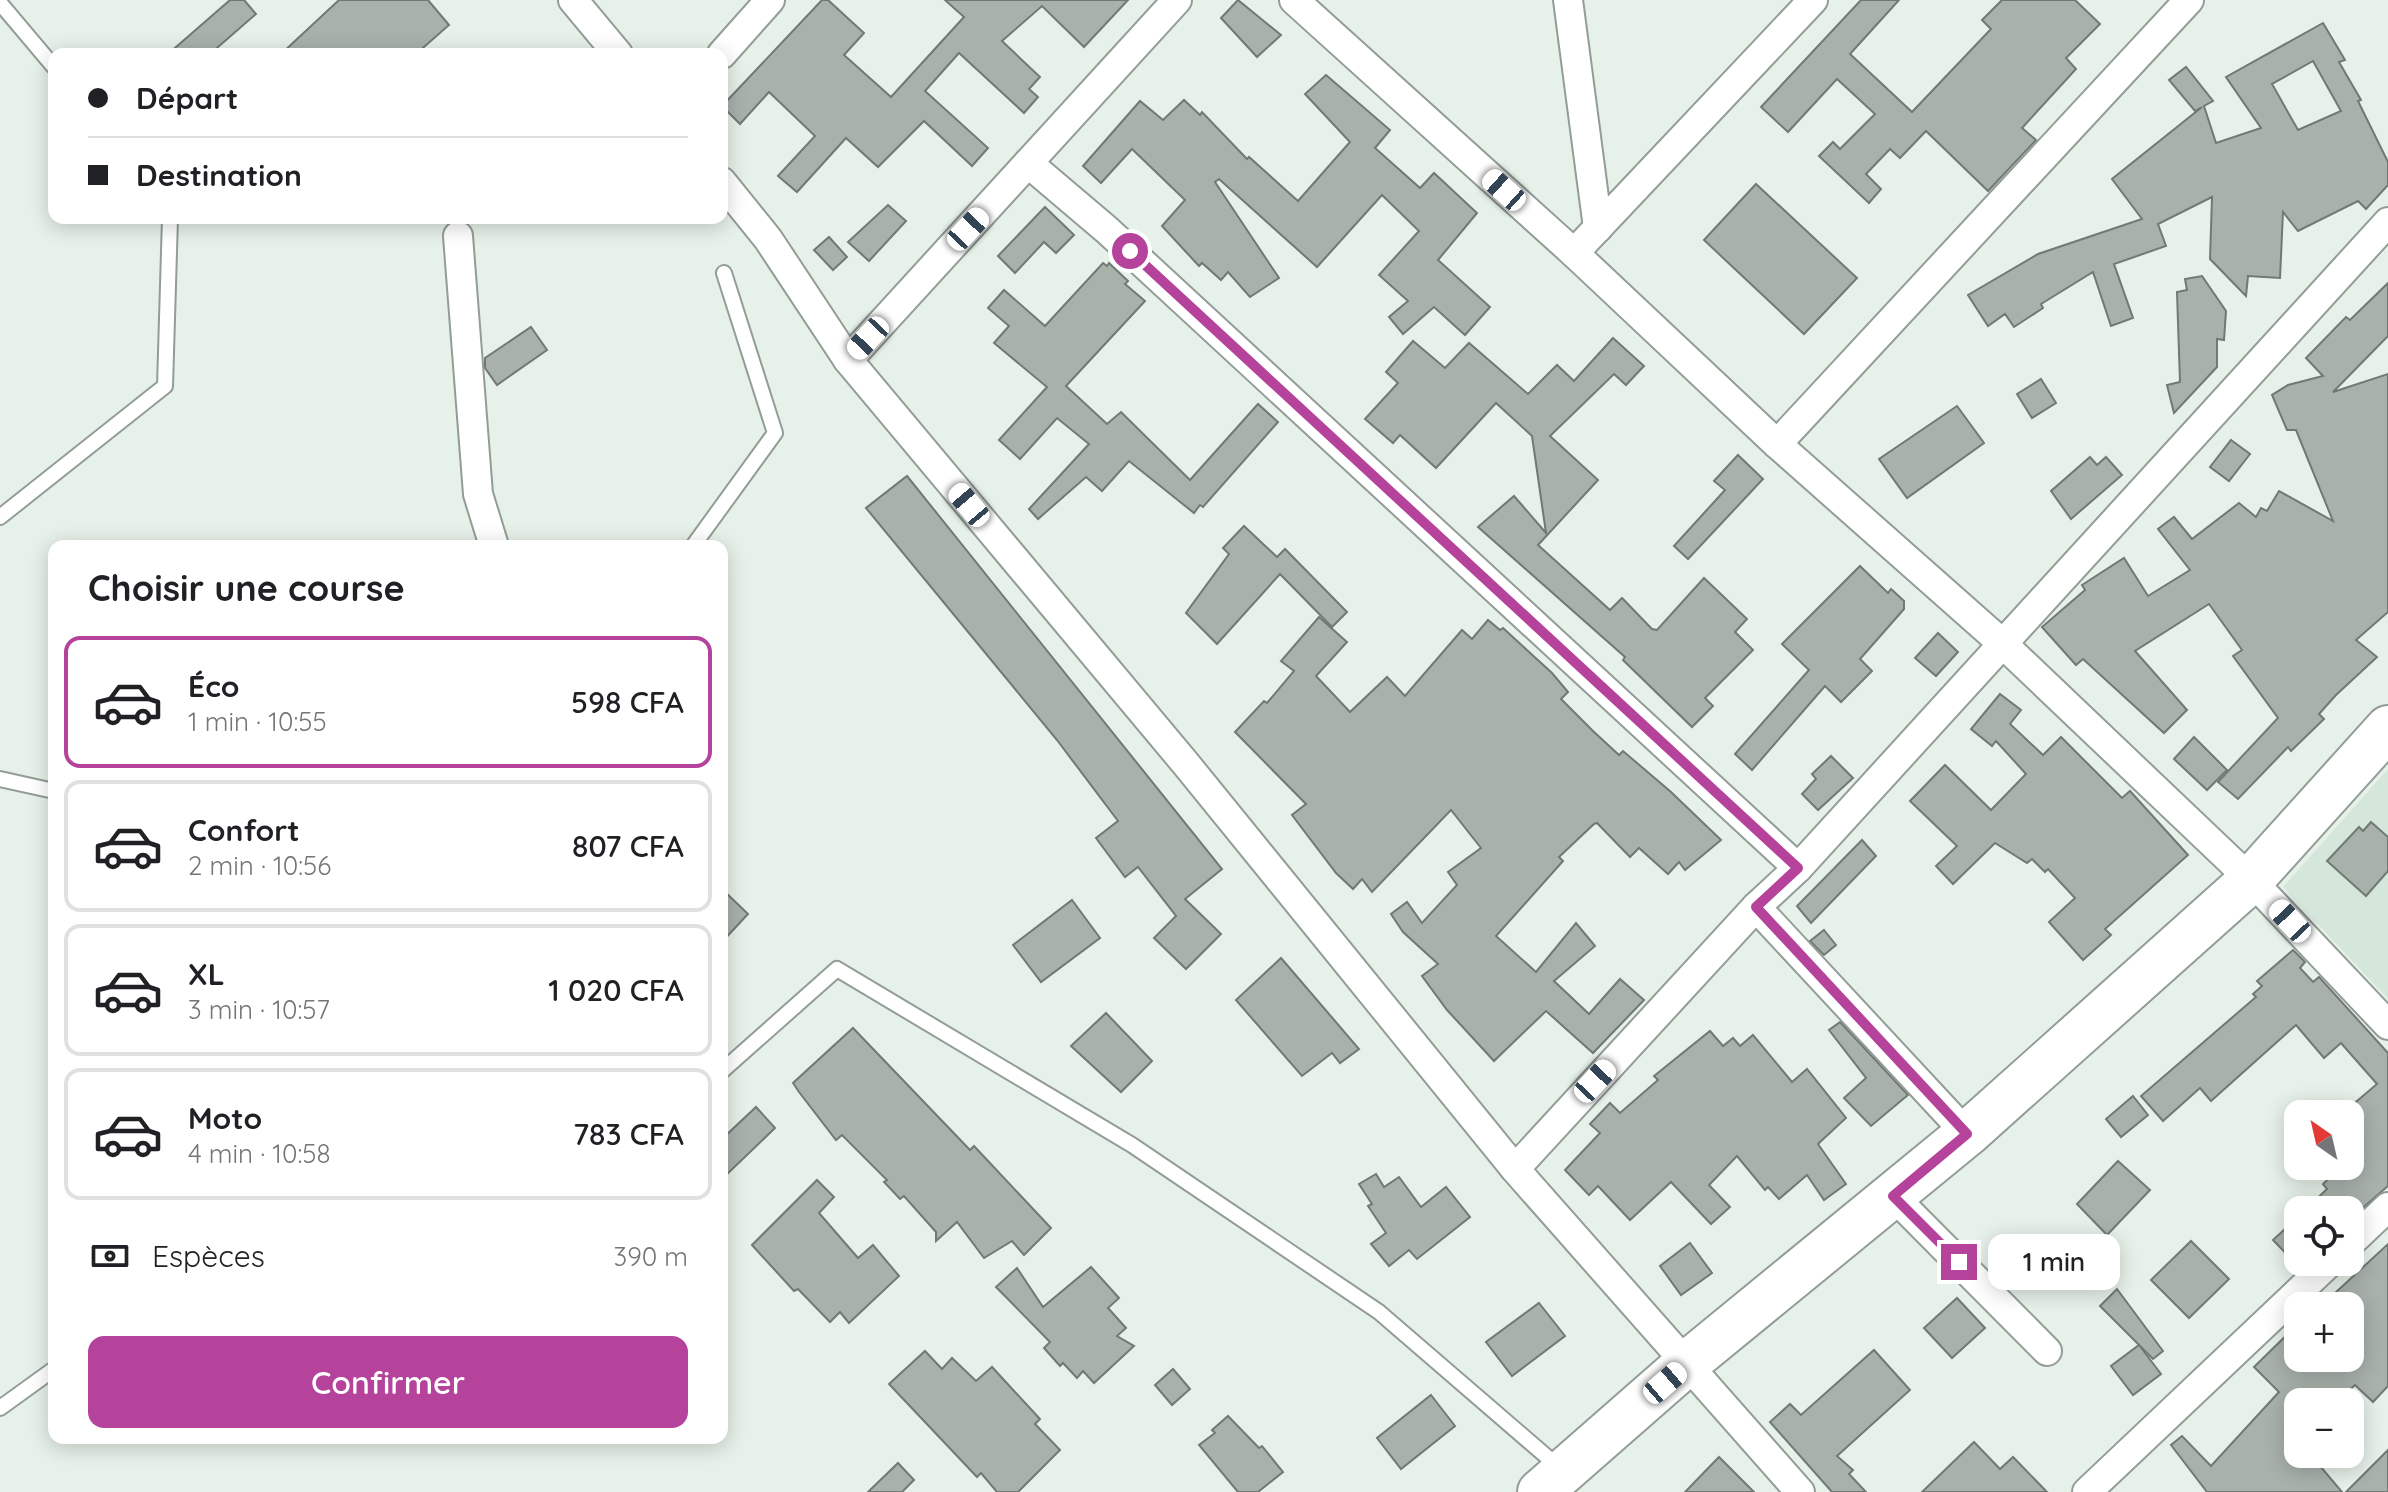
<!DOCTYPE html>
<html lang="fr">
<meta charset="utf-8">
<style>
:root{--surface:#fff;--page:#f2f2f2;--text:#202124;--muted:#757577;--line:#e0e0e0;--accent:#b5439c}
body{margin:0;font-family:Quicksand,sans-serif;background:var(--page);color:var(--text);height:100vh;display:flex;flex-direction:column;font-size:30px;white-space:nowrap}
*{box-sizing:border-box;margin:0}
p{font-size:26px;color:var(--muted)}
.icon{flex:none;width:44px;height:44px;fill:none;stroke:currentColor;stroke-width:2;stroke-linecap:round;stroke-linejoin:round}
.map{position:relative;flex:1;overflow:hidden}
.details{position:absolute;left:48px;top:540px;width:680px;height:904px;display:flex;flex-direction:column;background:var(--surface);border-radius:16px;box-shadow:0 4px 20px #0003}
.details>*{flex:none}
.hud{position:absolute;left:48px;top:48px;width:680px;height:176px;border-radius:16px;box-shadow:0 4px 20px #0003;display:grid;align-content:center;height:176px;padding:0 40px;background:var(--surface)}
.needle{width:52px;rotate:326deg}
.buttons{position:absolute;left:2284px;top:1100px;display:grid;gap:16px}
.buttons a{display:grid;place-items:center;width:80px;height:80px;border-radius:16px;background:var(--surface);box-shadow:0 4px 20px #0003;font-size:40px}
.end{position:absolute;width:36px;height:36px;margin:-18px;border:10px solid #b5439c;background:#fff;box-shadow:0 0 0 4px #fff}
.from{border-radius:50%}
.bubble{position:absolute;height:56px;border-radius:16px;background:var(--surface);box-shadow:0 4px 20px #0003;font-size:26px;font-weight:600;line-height:56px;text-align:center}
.car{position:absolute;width:24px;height:48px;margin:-24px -12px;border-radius:10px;box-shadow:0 0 6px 2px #0007;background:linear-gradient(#fff 24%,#345 0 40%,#fff 0 76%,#345 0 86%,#fff 0)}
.hud b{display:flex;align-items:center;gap:28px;height:76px;font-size:30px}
.hud b+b{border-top:2px solid var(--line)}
.hud i{width:20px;height:20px;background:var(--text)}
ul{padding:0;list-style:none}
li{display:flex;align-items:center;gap:24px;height:132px;margin:0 16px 12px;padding:0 24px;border:4px solid var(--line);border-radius:16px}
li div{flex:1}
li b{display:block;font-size:30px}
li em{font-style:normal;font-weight:600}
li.on{border-color:var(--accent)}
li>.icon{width:72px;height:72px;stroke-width:1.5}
h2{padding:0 40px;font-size:36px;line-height:96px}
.pay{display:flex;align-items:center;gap:20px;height:88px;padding:0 40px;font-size:30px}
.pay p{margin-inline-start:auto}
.button{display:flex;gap:16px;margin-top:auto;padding:16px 40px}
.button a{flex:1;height:92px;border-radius:16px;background:var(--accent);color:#fff;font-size:32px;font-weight:600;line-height:92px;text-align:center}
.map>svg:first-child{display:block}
.built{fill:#d5e7db}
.building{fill:#a8b2ab;stroke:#707973;stroke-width:2;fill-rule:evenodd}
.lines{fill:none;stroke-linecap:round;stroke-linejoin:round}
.service-casing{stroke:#929d96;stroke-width:18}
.minor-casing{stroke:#929d96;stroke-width:32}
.primary-casing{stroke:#929d96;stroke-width:48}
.service{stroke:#fff;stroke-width:14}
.minor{stroke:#fff;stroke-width:28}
.primary{stroke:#fff;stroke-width:44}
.route{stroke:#b5439c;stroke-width:10}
</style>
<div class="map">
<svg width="2388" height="1492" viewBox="0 0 2388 1492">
<rect width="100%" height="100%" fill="#e6f1e9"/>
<polygon class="built" points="2388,769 2388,999 2283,887"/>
<g class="building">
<polygon points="230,0 244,0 256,14 210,54 168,54"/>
<polygon points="339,0 428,0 449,25 416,54 281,54"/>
<polygon points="822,0 828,0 864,33 844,55 891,97 964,17 945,0 1128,0 1084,47 1042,6 1002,41 1040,77 1029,89 1038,97 1024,113 959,53 925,91 988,148 972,166 924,121 878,167 846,138 797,192 778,176 815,136 769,92 740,124 722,106"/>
<polygon points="1238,0 1281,35 1257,57 1221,18"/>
<polygon points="1861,0 1899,0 1850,54 1912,112 1991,29 1982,20 2002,0 2075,0 2100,24 2066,58 2076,69 2022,128 2036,140 1988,191 1926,131 1900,158 1890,149 1866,174 1881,189 1869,203 1819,156 1833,142 1840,149 1875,114 1837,79 1788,132 1761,107"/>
<path d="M2323,23L2345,60L2339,62L2361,100L2358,101L2388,162V185L2366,209L2358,201L2298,231L2283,212L2280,278L2248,276L2246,296L2210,259L2212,197L2158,224L2166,246L2114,264L2133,318L2111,326L2093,272L2041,304L2043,308L2014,327L2005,314L1988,326L1968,295L2038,254L2142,219L2112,179L2202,107L2195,111L2169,80L2186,67L2213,101L2204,106L2216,143L2261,128L2226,77ZM2313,61L2341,111L2298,130L2272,84Z"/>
<polygon points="1326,75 1390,130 1375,148 1420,188 1434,173 1477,213 1438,260 1490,307 1465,335 1434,307 1403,334 1389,317 1408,301 1379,275 1419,231 1382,195 1317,267 1219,179 1215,182 1279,278 1250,297 1228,272 1221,280 1202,263 1199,266 1162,226 1185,200 1132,149 1101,183 1083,166 1140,101 1163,120 1184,100 1200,115 1202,112 1247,159 1249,157 1298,201 1350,142 1305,94"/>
<polygon points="1756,184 1857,278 1804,334 1704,240"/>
<polygon points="888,205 906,221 869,261 848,242"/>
<polygon points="1045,207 1074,235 1056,253 1044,242 1015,273 998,256"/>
<polygon points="829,237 847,257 833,270 814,250"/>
<polygon points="1103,263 1107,266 1109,263 1128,281 1125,284 1145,301 1066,386 1107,424 1121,412 1190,480 1258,404 1278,422 1203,507 1200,505 1194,513 1129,461 1102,491 1086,477 1038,519 1029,509 1089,444 1057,418 1020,459 999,440 1047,387 994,343 1009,326 988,308 1004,290 1045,326"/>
<polygon points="2202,276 2226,311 2224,340 2217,339 2217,367 2174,413 2167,385 2180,382 2177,292 2187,290 2185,279"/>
<polygon points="2388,283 2388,336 2333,392 2388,374 2388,612 2356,640 2377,657 2336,695 2319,714 2324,719 2291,751 2288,747 2238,799 2218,782 2278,718 2233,656 2242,650 2209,604 2135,651 2187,710 2164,733 2083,659 2076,665 2042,627 2085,590 2082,585 2124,558 2148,596 2190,570 2158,529 2174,517 2192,539 2239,503 2256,517 2261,508 2267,511 2279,491 2333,521 2296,430 2287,430 2272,395 2288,385 2323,376 2306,358 2346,317 2350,320"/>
<polygon points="531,327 547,350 497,385 485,368 485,358"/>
<polygon points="1613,338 1644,366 1626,385 1614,374 1550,436 1598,480 1538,545 1610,610 1622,598 1652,629 1657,630 1704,578 1747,619 1735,632 1753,650 1705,698 1713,706 1692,727 1623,660 1625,657 1478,527 1514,496 1546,533 1532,436 1496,403 1436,468 1400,435 1393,443 1365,419 1398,383 1386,372 1413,341 1445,368 1469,343 1528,394 1557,365 1574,381"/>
<polygon points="2041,379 2056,403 2032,418 2017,394"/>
<polygon points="1957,406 1984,443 1907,498 1879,459"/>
<polygon points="2231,440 2250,454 2229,481 2210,467"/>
<polygon points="1738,455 1763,479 1688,559 1674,546 1725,490 1714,481"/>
<polygon points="2090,457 2097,465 2106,457 2122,475 2071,519 2051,491"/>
<polygon points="907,476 1222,869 1185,899 1221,934 1186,969 1154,938 1176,916 1138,867 1125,877 1096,838 1118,821 1057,740 866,508"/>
<polygon points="1244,526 1277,557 1285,549 1347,612 1332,627 1280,574 1217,644 1186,613 1229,554 1223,548"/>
<polygon points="1860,566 1888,593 1891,589 1904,601 1904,609 1860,659 1872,671 1841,702 1825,686 1752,770 1735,754 1809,670 1782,644"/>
<polygon points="1319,617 1347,642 1316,676 1350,712 1387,677 1405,696 1462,630 1472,639 1488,620 1500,630 1503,628 1552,673 1568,692 1561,699 1593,731 1619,755 1623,751 1671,792 1721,840 1685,870 1679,862 1668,874 1639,848 1630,857 1597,823 1594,824 1559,857 1563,861 1496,936 1536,972 1576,923 1595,946 1554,981 1589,1014 1620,979 1644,1000 1593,1053 1546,1011 1494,1061 1447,1010 1422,976 1438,964 1403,932 1391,914 1407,902 1422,923 1457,885 1448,872 1481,848 1451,810 1372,892 1362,879 1353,889 1336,873 1292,815 1306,804 1235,732 1264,701 1267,703 1294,671 1281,661"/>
<polygon points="1938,633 1958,652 1936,676 1915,658"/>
<polygon points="2000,694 2021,710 2010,724 2043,755 2061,737 2122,798 2130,791 2188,855 2105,929 2111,935 2083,960 2049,922 2075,898 2048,869 2045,872 2032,859 2027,863 1995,843 1953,884 1936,866 1957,846 1910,801 1945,765 1991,810 2026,774 1996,741 1992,746 1971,729"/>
<polygon points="2194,737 2227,770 2207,790 2174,759"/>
<polygon points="1831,756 1853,778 1818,810 1802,794 1816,779 1812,774"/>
<polygon points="2371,822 2388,837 2388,871 2366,896 2327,861 2359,827 2363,831"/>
<polygon points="1862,840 1876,856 1811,923 1797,906"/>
<polygon points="722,889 748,914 722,942"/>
<polygon points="1072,900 1100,938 1041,982 1013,945"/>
<polygon points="1824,930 1836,945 1824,955 1810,941"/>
<polygon points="2293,950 2305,962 2300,968 2313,982 2319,977 2388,1053 2388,1186 2358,1212 2305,1210 2327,1189 2323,1184 2342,1166 2350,1166 2350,1159 2359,1150 2350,1141 2350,1107 2377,1084 2341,1043 2324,1058 2296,1025 2211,1101 2200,1088 2163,1121 2141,1096 2256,997 2253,994 2262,986 2257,981"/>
<polygon points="1281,958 1359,1049 1340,1063 1332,1053 1302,1076 1236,1000"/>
<polygon points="1106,1013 1152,1061 1121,1092 1071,1046"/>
<polygon points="1840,1022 1908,1095 1871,1126 1844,1098 1866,1078 1829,1030"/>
<polygon points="853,1028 970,1150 974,1146 1051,1228 1024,1255 1012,1241 984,1258 957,1222 936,1241 936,1232 904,1196 900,1199 884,1182 887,1180 842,1135 836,1140 799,1092 793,1083"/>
<polygon points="1710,1031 1723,1046 1733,1038 1740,1046 1753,1035 1792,1082 1807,1069 1846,1118 1818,1144 1846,1184 1824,1200 1807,1175 1779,1199 1768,1187 1765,1190 1737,1156 1709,1185 1730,1207 1711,1224 1671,1182 1630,1220 1598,1186 1589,1195 1565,1170 1600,1133 1590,1124 1610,1103 1620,1113 1658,1080 1654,1076"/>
<polygon points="2133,1096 2148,1115 2121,1137 2106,1119"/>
<polygon points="756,1107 775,1128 722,1179 722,1139"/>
<polygon points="2118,1161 2150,1190 2107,1235 2077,1204"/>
<polygon points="1376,1174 1384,1187 1399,1177 1421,1207 1446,1187 1470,1217 1417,1259 1409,1250 1389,1266 1371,1244 1386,1233 1368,1206 1372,1204 1359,1184"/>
<polygon points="817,1180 834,1197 819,1213 858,1258 873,1245 899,1276 849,1323 840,1312 830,1322 798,1289 794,1291 752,1245"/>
<polygon points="2298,1217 2298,1266 2273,1240"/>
<polygon points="2191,1241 2229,1279 2189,1318 2151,1280"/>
<polygon points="1690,1243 1712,1273 1681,1295 1660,1266"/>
<polygon points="2388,1244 2388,1386 2373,1402 2355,1385 2336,1402 2298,1402 2298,1454 2310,1454 2342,1492 2207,1492 2171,1445 2182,1436 2211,1466 2279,1392 2254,1367 2298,1324 2298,1358 2350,1358 2350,1306 2321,1306"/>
<polygon points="1091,1267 1119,1298 1108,1308 1126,1328 1117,1336 1134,1346 1094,1383 1083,1371 1077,1378 1063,1363 1060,1366 1044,1348 1050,1342 996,1287 1017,1268 1043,1307"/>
<polygon points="2117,1289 2163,1351 2153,1359 2100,1306"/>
<polygon points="1957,1298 1985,1328 1952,1358 1924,1328"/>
<polygon points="1539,1303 1565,1336 1512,1376 1486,1342"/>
<polygon points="2139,1345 2161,1374 2133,1395 2111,1366"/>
<polygon points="1874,1350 1910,1390 1837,1456 1853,1470 1849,1474 1866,1492 1832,1492 1770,1422 1790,1404 1801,1415"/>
<polygon points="925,1351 942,1369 952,1358 976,1381 992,1367 1040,1419 1035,1424 1060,1450 1018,1492 997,1492 981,1473 977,1477 889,1384"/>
<polygon points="1173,1369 1190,1389 1172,1405 1155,1385"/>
<polygon points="1431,1395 1455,1426 1401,1469 1377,1438"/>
<polygon points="1228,1416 1259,1448 1262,1446 1283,1472 1258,1492 1238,1492 1199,1445 1215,1433 1212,1430"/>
<polygon points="1974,1442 2000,1469 2013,1457 2047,1492 1922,1492"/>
<polygon points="2388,1450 2388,1492 2346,1492"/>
<polygon points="1719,1457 1754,1492 1685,1492"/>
<polygon points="898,1463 914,1480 902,1492 868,1492"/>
</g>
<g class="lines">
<g class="service-casing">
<g id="service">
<polyline points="0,3 54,67"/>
<polyline points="0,517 165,386 170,218"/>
<polyline points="693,546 775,433 724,273"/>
<polyline points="0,779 54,791"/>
<polyline points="722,1071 837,969 1132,1145 1379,1312 1561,1469"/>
<polyline points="0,1408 54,1369"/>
</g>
</g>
<g class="minor-casing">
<g id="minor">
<polyline points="573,0 618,54"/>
<polyline points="1294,0 1574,253 1777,444 2003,644 2251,880 2388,1025"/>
<polyline points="1568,0 1598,228"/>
<polyline points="722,54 770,0"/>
<polyline points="1028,163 1107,230 1798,868"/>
<polyline points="722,182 768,239 848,360 1186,764 1515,1169 1800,1492"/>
<polyline points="458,236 478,494 494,546"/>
<polyline points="1574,253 1813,0"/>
<polyline points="848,360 1177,0"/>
<polyline points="1777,444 2189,0"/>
<polyline points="1756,907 1967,1134"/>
<polyline points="1515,1169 1756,907 1798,868 2388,222"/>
<polyline points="1893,1196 2047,1351"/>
<polyline points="2350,1243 2388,1207"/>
<polyline points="2087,1492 2330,1262"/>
</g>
</g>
<g class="primary-casing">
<polyline id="primary" points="1540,1492 1685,1365 1967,1134 2251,880 2388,728"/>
</g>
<use href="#service" class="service"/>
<use href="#minor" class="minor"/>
<use href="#primary" class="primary"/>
</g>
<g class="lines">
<polyline class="route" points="1130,251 1798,868 1756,907 1967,1134 1893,1196 1959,1262"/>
</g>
</svg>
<div class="buttons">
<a><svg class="needle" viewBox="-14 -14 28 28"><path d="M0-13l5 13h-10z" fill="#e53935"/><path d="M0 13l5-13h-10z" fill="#757577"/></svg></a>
<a><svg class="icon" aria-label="locate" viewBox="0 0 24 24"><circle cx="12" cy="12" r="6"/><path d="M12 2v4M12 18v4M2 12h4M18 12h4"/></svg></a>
<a>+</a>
<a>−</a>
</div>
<i class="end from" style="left:1130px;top:251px"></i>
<i class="end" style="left:1959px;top:1262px"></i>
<div class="bubble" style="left:1988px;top:1234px;width:132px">1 min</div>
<i class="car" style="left:1504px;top:190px;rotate:312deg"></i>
<i class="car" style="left:968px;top:229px;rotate:43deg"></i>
<i class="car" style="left:868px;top:338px;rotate:223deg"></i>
<i class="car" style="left:969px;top:505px;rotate:320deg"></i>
<i class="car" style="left:2290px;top:921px;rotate:317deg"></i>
<i class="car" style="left:1595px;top:1081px;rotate:43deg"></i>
<i class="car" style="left:1665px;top:1383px;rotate:49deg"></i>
<div class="hud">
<b><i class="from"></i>Départ</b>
<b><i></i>Destination</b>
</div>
<section class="details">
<h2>Choisir une course</h2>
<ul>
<li class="on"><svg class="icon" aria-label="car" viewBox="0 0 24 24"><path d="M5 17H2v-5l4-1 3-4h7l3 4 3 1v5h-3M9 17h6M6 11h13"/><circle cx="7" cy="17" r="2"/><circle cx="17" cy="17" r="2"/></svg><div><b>Éco</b><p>1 min · 10:55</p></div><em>598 CFA</em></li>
<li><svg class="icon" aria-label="car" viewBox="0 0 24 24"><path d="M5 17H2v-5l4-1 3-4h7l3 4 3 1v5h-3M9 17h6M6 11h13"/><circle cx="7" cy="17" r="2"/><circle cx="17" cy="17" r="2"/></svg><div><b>Confort</b><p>2 min · 10:56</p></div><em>807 CFA</em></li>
<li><svg class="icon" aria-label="car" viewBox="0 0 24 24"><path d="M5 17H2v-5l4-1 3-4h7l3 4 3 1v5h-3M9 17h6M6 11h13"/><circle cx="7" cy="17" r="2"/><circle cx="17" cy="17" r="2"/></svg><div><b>XL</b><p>3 min · 10:57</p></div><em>1 020 CFA</em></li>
<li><svg class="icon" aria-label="car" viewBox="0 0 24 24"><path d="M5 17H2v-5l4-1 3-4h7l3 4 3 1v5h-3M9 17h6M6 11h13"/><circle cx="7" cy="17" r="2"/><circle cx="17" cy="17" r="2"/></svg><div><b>Moto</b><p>4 min · 10:58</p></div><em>783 CFA</em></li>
</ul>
<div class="pay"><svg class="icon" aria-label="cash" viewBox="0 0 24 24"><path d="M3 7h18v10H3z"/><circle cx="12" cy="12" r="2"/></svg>Espèces<p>390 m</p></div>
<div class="button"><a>Confirmer</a></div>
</section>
</div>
